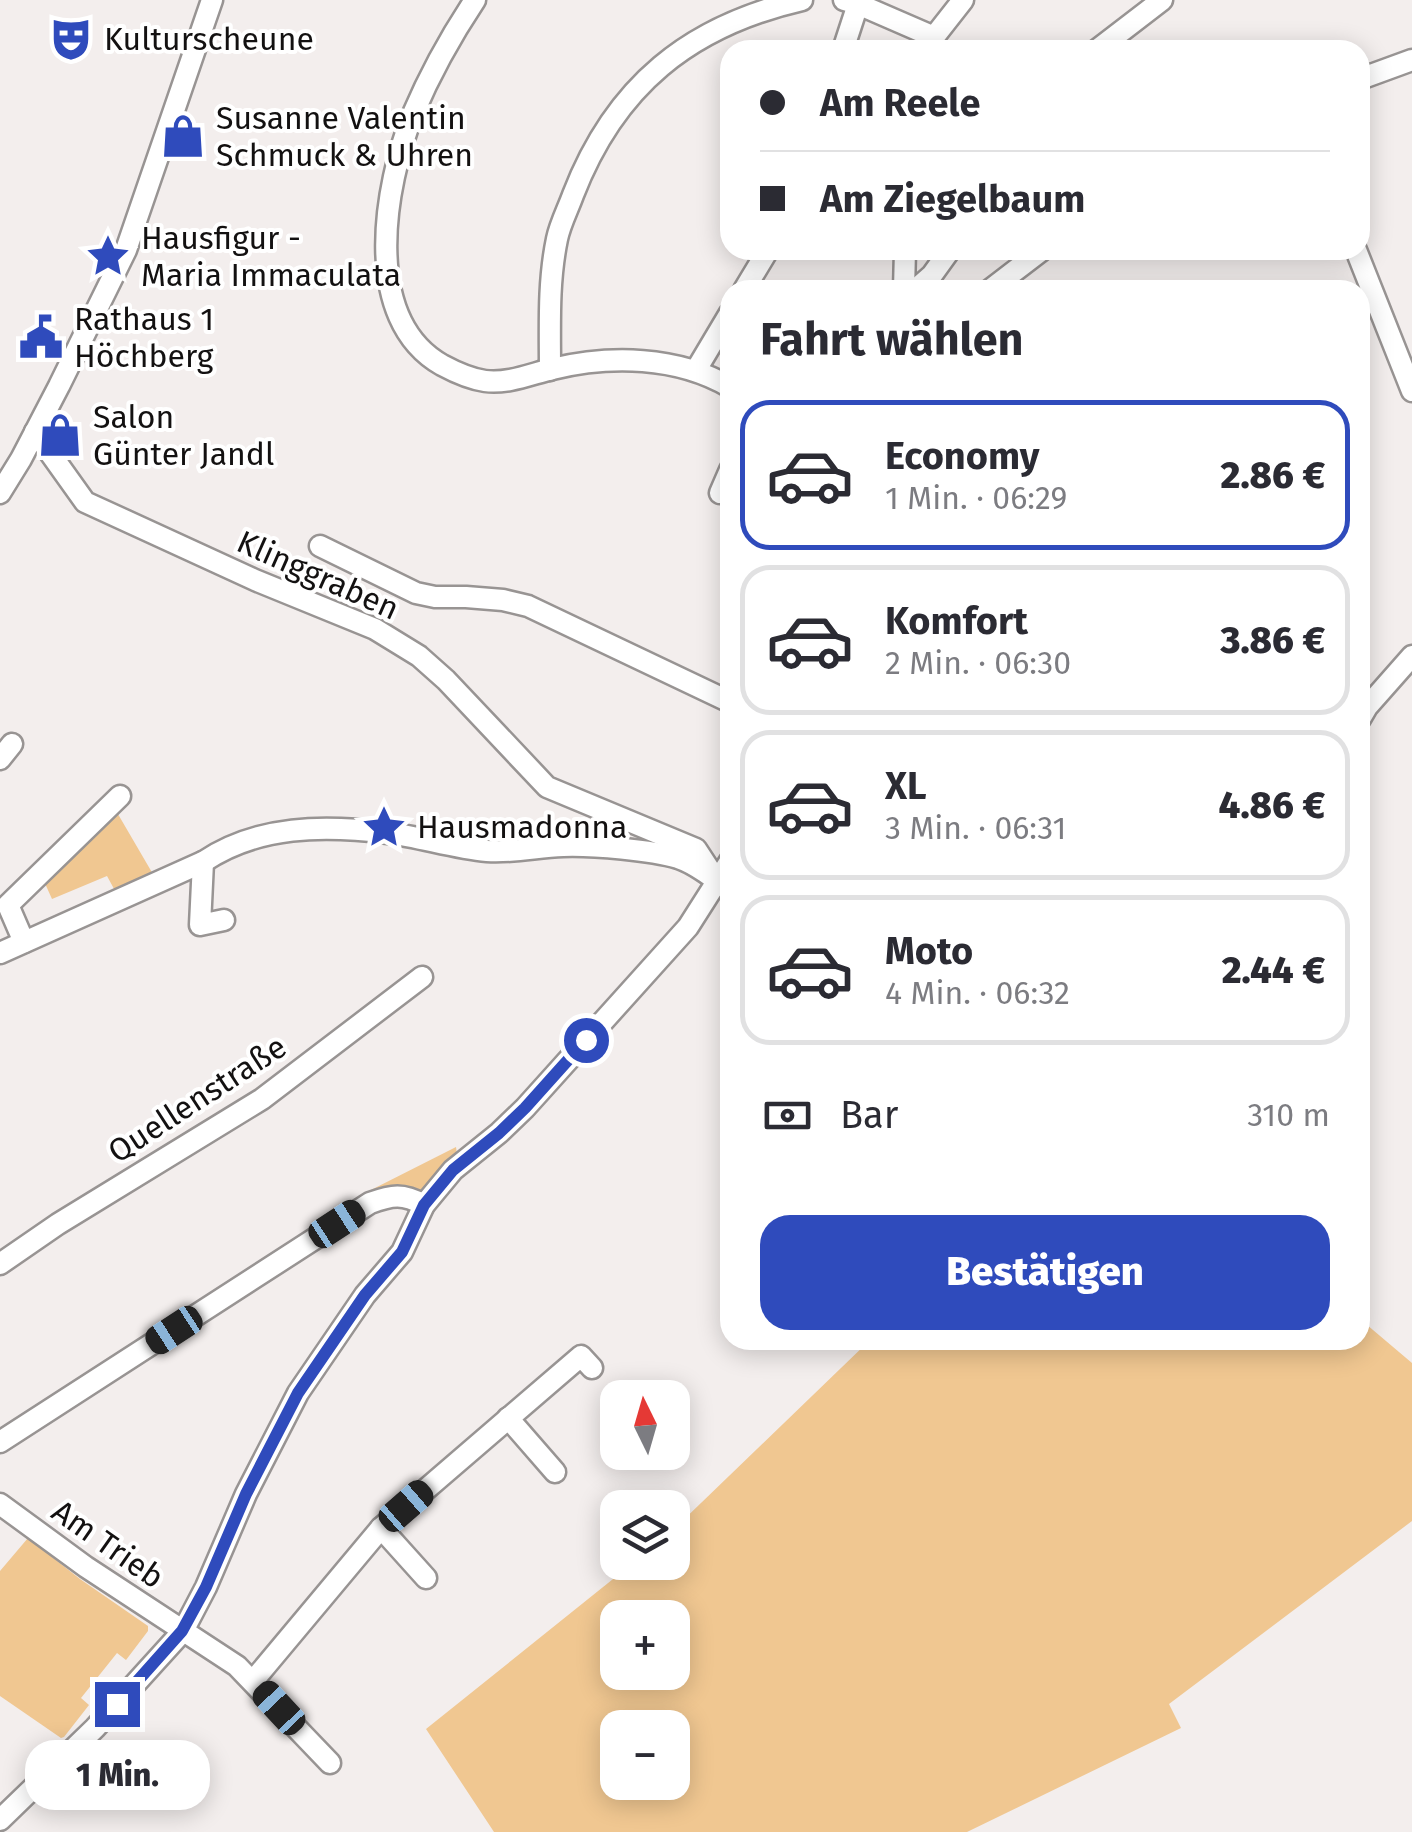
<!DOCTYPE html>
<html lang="de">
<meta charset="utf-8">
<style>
:root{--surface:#fff;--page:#f2f2f3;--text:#2b2b33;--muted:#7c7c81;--line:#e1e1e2;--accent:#2f4bbc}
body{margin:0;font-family:"Fira Sans",sans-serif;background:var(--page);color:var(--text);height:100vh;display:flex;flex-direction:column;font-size:38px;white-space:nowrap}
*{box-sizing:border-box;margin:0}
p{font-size:32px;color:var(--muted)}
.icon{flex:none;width:55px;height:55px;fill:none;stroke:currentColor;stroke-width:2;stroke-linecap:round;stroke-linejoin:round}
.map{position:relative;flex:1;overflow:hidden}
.panel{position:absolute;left:720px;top:280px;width:650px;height:1070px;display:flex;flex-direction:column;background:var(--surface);border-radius:30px;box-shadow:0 5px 25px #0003}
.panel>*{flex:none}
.banner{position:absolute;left:720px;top:40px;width:650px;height:220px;border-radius:30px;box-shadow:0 5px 25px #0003;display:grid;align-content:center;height:220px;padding:0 40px;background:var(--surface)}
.needle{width:65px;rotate:355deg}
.buttons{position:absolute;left:600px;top:1380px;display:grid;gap:20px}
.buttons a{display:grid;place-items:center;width:90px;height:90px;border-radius:20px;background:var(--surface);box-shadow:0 5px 25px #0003;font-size:50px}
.end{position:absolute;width:45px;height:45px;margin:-22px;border:12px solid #2f4bbc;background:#fff;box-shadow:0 0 0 5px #fff}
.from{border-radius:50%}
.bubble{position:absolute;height:70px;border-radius:30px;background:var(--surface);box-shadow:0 5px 25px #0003;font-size:32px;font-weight:800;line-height:70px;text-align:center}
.car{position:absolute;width:30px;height:60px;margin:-30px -15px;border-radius:12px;box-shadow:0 0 8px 2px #0007;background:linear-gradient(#222 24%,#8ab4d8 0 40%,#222 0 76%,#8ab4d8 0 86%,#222 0)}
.banner b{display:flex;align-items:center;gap:35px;height:95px;font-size:38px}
.banner b+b{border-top:2px solid var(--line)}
.banner i{width:25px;height:25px;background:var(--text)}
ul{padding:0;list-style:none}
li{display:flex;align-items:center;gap:30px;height:150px;margin:0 20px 15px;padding:0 20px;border:5px solid var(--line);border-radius:30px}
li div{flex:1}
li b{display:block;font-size:38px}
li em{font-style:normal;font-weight:800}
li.active{border-color:var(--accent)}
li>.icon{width:90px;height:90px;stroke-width:1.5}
h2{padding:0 40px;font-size:45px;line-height:120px}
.pay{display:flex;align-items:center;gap:25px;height:110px;padding:0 40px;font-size:38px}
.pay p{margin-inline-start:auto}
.cta{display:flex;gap:20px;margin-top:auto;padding:20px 40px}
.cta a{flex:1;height:115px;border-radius:30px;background:var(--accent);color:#fff;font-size:40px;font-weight:800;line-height:115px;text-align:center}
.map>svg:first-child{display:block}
.green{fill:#f0c791;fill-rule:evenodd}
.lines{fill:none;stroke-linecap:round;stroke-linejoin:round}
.minor-casing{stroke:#989493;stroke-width:25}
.minor{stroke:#fff;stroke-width:20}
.route{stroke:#2f4bbc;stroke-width:12}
.labels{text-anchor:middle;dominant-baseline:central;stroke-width:8;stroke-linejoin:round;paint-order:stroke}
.poi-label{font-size:32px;fill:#131111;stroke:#fff;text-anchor:start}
.street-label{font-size:32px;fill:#131111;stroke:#fff}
</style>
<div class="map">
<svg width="1412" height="1832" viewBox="0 0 1412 1832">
<rect width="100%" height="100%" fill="#f3eeed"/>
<g class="green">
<polygon points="115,809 157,881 119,898 107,876 52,899 43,879"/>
<path d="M456,1147L457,1154C447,1167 433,1189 416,1191C408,1192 399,1190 391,1191C382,1192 377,1194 367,1192Z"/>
<path d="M1360,1319L1412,1363V1521L1169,1704L1181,1728L967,1832H494L426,1729L633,1563L672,1562L673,1530L870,1340H1360ZM618,1618H672V1672H618ZM618,1728H672V1782H618Z"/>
<polygon points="28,1538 80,1579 148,1626 148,1631 126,1660 117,1653 81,1698 89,1705 64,1737 61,1738 0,1696 0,1571"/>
</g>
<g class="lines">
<g class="minor-casing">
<g id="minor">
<path d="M475,0C451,36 430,74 413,114C384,186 361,319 442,365C455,372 471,379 485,381C508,384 531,374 552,369C610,355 677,356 730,387"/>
<polyline points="844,0 858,4 934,37"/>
<polyline points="930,48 934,37 963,0"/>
<polyline points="843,50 858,4"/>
<polyline points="1097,50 1162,0"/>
<polyline points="1360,79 1412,60"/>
<polyline points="1356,250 1412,391"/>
<polyline points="744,290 768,250"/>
<polyline points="904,290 905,250"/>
<polyline points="915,290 932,275 950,250"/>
<polyline points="990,290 1042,250"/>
<path d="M550,370C550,326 548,282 557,239C560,224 568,209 573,195C615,86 689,26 802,0"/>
<polyline points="696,370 730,313"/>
<polyline points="35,432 85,502 255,580 375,629 419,656 446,680 547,787 696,849 717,881"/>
<polyline points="0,493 21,459 59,386 126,250 212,0"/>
<polyline points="720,493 730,470"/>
<polyline points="320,546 416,593 435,597 466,597 503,600 528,606 730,702"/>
<polyline points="1360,719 1367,707 1412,656"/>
<polyline points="0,759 12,744"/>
<polyline points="203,862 200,925 224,920"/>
<polyline points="24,942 8,905 120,796"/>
<path d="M0,953L203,862C258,825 324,825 388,833C421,837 453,848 487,851C513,853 537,847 563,846C593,845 651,850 678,858C696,864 715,879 730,891"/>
<polyline points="0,1264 58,1224 262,1099 422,977"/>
<polyline points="508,1418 555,1472"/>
<path d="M0,1442L370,1203C392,1195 403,1193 424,1205"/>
<polyline points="0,1504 86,1567 237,1666 330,1763"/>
<polyline points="381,1528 426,1578"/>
<polyline points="253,1681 381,1528 581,1356 592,1368"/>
<polyline points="0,1820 95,1728 183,1631 206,1587 246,1494 298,1393 365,1295 402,1252 424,1205 453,1170 499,1133 525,1108 688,927 730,861"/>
</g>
</g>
<use href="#minor" class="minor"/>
</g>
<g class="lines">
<polyline class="route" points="117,1704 182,1631 206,1587 246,1494 298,1393 365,1295 402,1252 424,1205 453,1170 499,1133 525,1108 586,1040"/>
</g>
<defs>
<g id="theatre-bare" transform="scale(3.45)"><path d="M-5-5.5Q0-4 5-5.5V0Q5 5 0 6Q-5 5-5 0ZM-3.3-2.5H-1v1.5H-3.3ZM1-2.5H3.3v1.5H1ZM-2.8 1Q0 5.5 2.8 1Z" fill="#2f4bbc" stroke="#fff" stroke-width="2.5" paint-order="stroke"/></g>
<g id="shop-bare" transform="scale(3.45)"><path d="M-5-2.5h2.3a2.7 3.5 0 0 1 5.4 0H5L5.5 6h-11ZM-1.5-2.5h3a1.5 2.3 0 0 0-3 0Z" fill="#2f4bbc" stroke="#fff" stroke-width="2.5" paint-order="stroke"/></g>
<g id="sight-bare" transform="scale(3.45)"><path d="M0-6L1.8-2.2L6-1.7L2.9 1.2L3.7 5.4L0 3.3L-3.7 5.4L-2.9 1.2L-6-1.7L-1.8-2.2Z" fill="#2f4bbc" stroke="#fff" stroke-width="2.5" paint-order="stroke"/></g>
<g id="civic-bare" transform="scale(3.45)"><path d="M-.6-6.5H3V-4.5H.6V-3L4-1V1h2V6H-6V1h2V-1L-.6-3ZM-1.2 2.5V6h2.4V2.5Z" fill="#2f4bbc" stroke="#fff" stroke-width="2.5" paint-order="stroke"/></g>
</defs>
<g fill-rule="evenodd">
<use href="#theatre-bare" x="71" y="39"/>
<use href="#shop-bare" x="183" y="136"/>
<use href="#sight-bare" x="108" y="256"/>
<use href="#civic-bare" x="41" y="337"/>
<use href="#shop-bare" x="60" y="435"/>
<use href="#sight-bare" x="384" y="827"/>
</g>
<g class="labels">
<g class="poi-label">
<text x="104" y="39">Kulturscheune</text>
<text x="216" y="118">Susanne Valentin<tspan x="216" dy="37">Schmuck &amp; Uhren</tspan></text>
<text x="141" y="238">Hausfigur -<tspan x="141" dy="37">Maria Immaculata</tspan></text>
<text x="74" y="319">Rathaus 1<tspan x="74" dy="37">Höchberg</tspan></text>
<text x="93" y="417">Salon<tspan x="93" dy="37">Günter Jandl</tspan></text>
<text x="417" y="827">Hausmadonna</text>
</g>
<g class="street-label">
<text transform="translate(318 575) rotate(24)">Klinggraben</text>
<text transform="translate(197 1099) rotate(-33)">Quellenstraße</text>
<text transform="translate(108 1544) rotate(35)">Am Trieb</text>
</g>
</g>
</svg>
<div class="buttons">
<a><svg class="needle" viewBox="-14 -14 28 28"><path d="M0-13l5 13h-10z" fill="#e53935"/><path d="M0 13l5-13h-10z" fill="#7c7c81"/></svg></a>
<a><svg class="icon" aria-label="layers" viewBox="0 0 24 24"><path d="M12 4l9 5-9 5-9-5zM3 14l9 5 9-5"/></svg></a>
<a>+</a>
<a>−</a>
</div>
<i class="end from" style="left:586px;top:1040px"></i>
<i class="end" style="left:117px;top:1704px"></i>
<div class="bubble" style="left:25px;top:1740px;width:185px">1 Min.</div>
<i class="car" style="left:337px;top:1224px;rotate:57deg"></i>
<i class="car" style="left:174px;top:1330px;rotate:237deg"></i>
<i class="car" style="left:406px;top:1506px;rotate:49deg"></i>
<i class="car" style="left:279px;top:1708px;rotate:317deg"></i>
<div class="banner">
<b><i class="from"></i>Am Reele</b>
<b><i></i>Am Ziegelbaum</b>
</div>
<section class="panel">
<h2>Fahrt wählen</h2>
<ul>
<li class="active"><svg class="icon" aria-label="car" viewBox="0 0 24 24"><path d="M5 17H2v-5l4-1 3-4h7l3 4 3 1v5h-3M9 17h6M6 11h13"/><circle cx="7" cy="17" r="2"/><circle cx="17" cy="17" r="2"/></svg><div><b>Economy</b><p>1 Min. · 06:29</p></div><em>2.86 €</em></li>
<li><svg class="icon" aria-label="car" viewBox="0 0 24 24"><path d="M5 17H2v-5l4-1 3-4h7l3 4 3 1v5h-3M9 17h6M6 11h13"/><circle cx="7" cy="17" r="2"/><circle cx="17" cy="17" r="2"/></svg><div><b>Komfort</b><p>2 Min. · 06:30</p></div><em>3.86 €</em></li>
<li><svg class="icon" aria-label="car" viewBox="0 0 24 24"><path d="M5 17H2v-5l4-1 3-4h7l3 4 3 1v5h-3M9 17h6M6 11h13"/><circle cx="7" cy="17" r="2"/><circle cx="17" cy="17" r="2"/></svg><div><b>XL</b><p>3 Min. · 06:31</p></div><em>4.86 €</em></li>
<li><svg class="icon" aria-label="car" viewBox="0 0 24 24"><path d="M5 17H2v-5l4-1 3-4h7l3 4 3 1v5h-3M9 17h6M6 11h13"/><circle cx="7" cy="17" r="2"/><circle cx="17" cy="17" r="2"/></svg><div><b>Moto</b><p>4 Min. · 06:32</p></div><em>2.44 €</em></li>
</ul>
<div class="pay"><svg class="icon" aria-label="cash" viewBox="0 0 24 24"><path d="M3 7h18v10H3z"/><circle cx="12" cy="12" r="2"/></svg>Bar<p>310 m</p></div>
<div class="cta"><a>Bestätigen</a></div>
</section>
</div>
